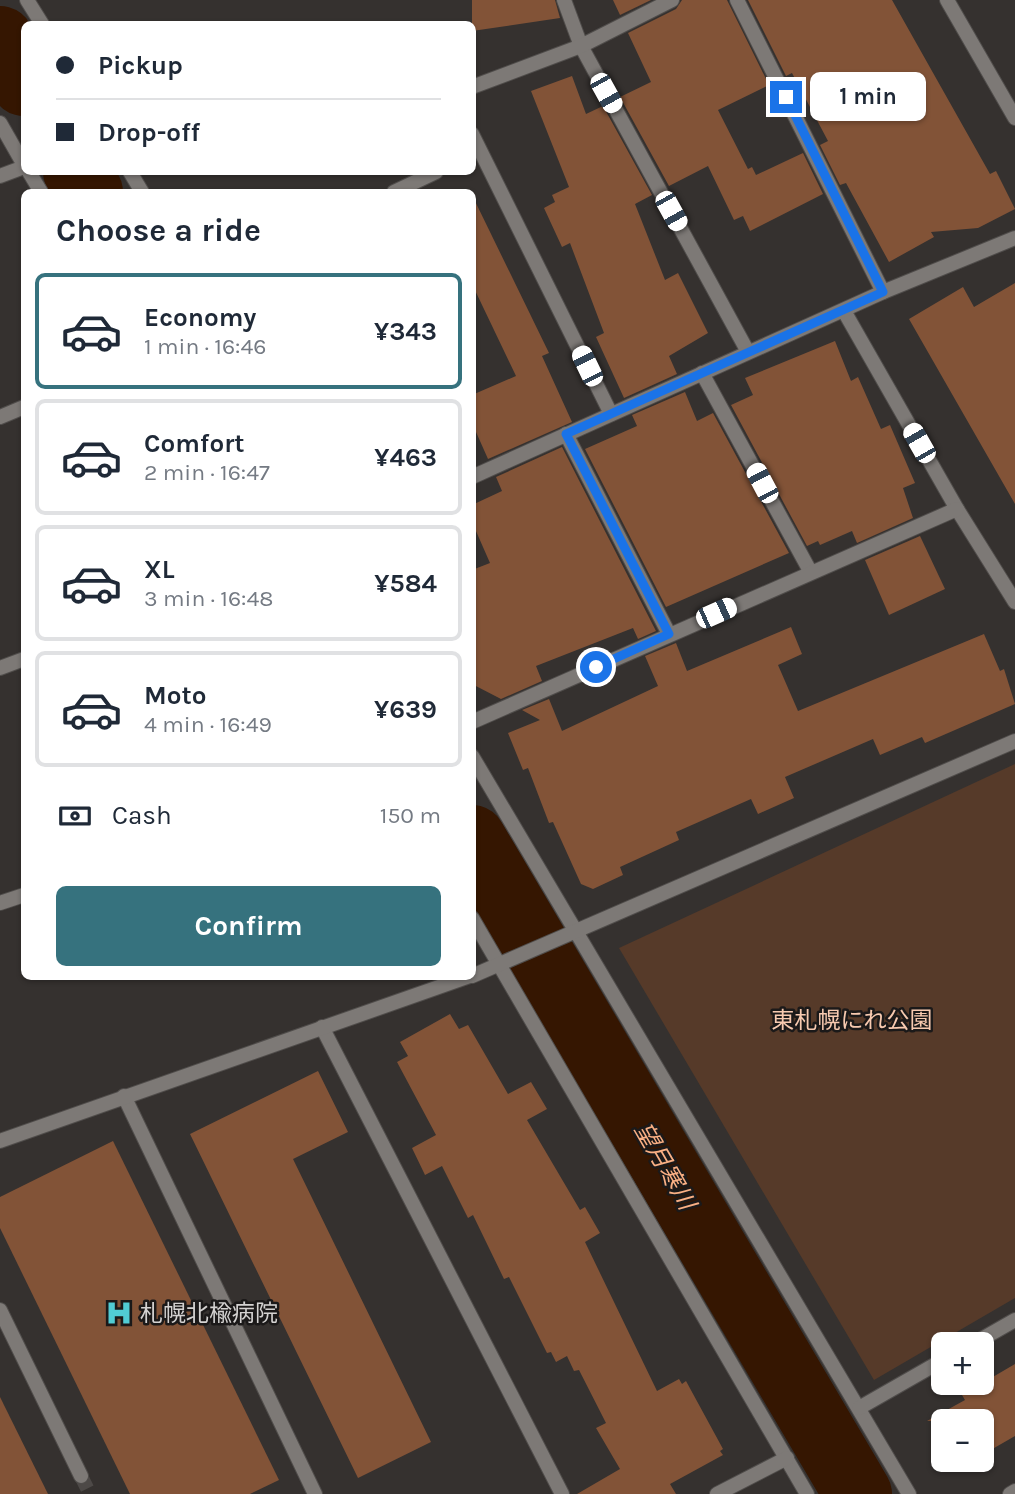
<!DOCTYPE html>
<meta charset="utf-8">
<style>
:root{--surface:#fff;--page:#f6f6f7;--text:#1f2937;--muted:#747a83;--line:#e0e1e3;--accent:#36727e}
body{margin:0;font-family:Karla,"Noto Sans JP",sans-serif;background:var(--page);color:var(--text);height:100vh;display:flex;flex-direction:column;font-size:26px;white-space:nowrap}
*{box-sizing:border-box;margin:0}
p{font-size:23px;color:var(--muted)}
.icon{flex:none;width:38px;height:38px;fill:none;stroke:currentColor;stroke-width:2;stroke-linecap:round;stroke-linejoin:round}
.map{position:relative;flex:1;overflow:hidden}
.details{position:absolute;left:21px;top:189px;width:455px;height:791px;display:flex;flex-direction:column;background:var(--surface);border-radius:10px;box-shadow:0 2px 5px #0004}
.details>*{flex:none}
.guide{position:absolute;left:21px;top:21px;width:455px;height:154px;border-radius:10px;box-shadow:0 2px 5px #0004;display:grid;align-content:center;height:154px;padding:0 35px;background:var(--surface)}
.controls{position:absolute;left:931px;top:1332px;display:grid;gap:14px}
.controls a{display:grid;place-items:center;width:63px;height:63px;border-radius:10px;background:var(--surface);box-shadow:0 2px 5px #0004;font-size:35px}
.end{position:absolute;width:32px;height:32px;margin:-16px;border:9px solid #1a73e8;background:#fff;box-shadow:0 0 0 4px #fff}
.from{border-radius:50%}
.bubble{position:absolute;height:49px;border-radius:10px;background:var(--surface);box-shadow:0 2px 5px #0004;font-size:23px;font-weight:700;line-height:49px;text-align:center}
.car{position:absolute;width:21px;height:42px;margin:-21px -10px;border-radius:9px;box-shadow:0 0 5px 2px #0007;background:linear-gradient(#fff 24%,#345 0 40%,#fff 0 76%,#345 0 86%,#fff 0)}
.guide b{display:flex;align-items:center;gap:24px;height:66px;font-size:26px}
.guide b+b{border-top:2px solid var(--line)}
.guide i{width:18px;height:18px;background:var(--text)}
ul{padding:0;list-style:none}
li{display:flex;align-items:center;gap:21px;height:116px;margin:0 14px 10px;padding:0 21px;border:4px solid var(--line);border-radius:10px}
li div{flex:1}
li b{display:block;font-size:26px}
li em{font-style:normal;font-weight:700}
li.selected{border-color:var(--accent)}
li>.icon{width:63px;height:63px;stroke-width:1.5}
h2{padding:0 35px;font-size:32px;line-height:84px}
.pay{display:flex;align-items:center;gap:18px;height:77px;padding:0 35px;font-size:26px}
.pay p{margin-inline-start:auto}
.action{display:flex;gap:14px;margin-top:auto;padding:14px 35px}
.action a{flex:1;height:80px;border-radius:10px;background:var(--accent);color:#fff;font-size:28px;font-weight:700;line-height:80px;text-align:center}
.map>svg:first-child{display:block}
.green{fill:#563a29}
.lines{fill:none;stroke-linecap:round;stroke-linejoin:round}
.river{stroke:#351601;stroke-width:68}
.building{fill:#825337}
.minor-tunnel{stroke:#4d4947;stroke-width:14;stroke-dasharray:14 7;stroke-linecap:butt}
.service-casing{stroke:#504d4b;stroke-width:16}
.minor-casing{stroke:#504d4b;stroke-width:16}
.service{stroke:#7d7976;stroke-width:14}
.minor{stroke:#7d7976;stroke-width:14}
.route{stroke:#1a73e8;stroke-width:9}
.labels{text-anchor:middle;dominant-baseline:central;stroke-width:5;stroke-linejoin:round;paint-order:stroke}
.park-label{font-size:23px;fill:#f8cab0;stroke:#1b1919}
.poi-label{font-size:23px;fill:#d4d2d1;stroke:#1b1919;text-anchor:start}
.water-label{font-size:24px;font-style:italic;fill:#fab084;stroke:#1b1919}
</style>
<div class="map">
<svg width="1015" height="1494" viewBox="0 0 1015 1494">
<rect width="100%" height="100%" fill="#35312f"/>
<polygon class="green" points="1015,764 1015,1298 874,1380 619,948"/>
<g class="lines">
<g class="river">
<polyline points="0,40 24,82"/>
<polyline points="77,172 89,192"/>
<polyline points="472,839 858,1494"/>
</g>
</g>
<g class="building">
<polygon points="472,0 555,0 560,18 472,31"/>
<polygon points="613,0 651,0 620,15"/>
<polygon points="682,0 727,0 769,85 718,110 748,169 752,167 756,175 803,153 823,194 750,231 743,216 734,220 708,166 669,186 620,97 651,82 628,33 676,9"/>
<polygon points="748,0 892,0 990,174 996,171 1015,209 978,228 931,232 934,237 889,262 846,183 840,185 820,145 828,141 792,73 786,76"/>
<polygon points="572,76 586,114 603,106 652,195 635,204 665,280 678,273 708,333 669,356 677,374 624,398 596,337 604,333 570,243 562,247 544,208 555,202 552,195 569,187 531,91"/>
<polygon points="472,195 549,353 542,356 572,422 488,459 472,423 472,395 516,376 472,284"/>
<polygon points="1015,283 1015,504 909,319 963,287 974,307"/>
<polygon points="835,341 851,381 858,377 881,429 890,425 915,483 903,488 913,518 857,543 852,531 820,545 818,541 807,546 731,405 753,395 745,378"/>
<polygon points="685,392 697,421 713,413 789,553 666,607 585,449 637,426 632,415"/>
<polygon points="562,447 656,631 638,639 633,628 536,666 542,681 501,699 472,684 472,570 490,563 472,522 472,505 502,491 496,477"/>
<polygon points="920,536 945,589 889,615 865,560"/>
<polygon points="791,627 802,654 778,665 798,711 984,634 1000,671 1004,669 1015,704 925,743 922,737 880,755 873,739 785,777 794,798 758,814 751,799 676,832 679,840 620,867 623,875 593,889 581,884 553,822 549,823 528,768 523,770 508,733 540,720 522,710 549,699 562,731 658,686 645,656 676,643 687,671"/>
<polygon points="450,1014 459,1029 468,1025 508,1094 531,1082 547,1109 527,1120 580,1210 585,1207 600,1233 585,1242 657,1391 679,1379 682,1384 686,1381 723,1449 720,1451 723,1455 670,1484 676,1494 577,1494 620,1469 596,1428 606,1423 579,1370 574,1371 567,1356 556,1362 551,1352 547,1353 509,1277 504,1279 473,1215 468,1218 442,1166 425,1175 412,1148 436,1135 397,1062 408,1056 400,1042"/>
<polygon points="318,1071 348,1132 293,1159 431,1442 358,1478 190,1134"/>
<polygon points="113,1141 279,1480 250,1494 130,1494 0,1228 0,1197"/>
<polygon points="1015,1364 1015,1436 982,1455 982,1421 927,1421 965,1400 962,1395"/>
<polygon points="0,1397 48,1494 0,1494"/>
</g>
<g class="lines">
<polyline class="minor-tunnel" points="81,1476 90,1494"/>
<g class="service-casing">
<g id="service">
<polyline points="394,192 436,172"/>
<polyline points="1010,1494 1015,1491"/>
</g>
</g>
<g class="minor-casing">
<g id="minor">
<polyline points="27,0 42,24"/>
<polyline points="564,0 581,46 748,352"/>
<polyline points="737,0 883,292"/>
<polyline points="947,0 1015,118"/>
<polyline points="472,87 581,46 672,0"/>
<polyline points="0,123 24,165"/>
<polyline points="472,134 611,414"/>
<polyline points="29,172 41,192"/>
<polyline points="130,172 142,192"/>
<polyline points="0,176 24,167"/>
<polyline points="844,311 957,509 1015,602"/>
<polyline points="702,373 810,571"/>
<polyline points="0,417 24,407"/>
<polyline points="566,434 669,634"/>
<polyline points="472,477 883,292 1015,238"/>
<polyline points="0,668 24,659"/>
<polyline points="472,722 957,509"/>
<polyline points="472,756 909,1494"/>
<polyline points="0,903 24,895"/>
<polyline points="472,918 807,1494"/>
<polyline points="472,976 1015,741"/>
<polyline points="322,1027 562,1494"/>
<polyline points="124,1096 315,1494"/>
<polyline points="0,1141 470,976"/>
<polyline points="0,1310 81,1476"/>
<polyline points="973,1344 1015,1320"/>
<polyline points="859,1408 943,1360"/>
<polyline points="717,1494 787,1458"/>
</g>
</g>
<use href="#service" class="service"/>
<use href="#minor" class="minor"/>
</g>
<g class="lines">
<polyline class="route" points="596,667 669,634 566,434 883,292 786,97"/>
</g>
<defs>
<g id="hospital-bare" transform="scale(2.1)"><path d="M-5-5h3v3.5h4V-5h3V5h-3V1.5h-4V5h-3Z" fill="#51ccd4" stroke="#1b1919" stroke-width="2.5" paint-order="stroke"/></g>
</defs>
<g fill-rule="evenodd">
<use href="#hospital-bare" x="119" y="1313"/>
</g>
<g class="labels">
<g class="park-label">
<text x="852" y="1020">東札幌にれ公園</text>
</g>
<g class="poi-label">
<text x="140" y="1313">札幌北楡病院</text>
</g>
<g class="water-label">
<text transform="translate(665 1166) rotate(60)">望月寒川</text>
</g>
</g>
</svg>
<div class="controls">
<a>+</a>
<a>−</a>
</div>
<i class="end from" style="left:596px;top:667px"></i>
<i class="end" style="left:786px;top:97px"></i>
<div class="bubble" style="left:810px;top:72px;width:116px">1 min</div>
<i class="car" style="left:606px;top:93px;rotate:151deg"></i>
<i class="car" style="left:671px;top:211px;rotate:151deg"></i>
<i class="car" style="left:587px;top:366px;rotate:334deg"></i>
<i class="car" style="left:919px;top:443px;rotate:330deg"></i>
<i class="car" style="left:762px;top:483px;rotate:332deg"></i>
<i class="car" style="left:716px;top:613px;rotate:66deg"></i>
<div class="guide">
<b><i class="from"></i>Pickup</b>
<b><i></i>Drop-off</b>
</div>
<section class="details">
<h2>Choose a ride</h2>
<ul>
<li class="selected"><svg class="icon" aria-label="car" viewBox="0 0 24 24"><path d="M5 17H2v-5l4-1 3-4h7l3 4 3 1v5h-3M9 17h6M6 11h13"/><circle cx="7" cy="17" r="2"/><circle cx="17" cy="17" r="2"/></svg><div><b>Economy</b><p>1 min · 16:46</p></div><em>¥343</em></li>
<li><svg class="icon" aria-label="car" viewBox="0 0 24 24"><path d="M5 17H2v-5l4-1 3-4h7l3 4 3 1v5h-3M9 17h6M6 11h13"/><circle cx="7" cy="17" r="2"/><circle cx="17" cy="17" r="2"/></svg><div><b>Comfort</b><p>2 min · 16:47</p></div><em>¥463</em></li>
<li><svg class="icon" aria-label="car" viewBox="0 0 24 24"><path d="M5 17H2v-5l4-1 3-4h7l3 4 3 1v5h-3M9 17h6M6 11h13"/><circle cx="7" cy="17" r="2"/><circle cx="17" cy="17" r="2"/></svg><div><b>XL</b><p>3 min · 16:48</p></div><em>¥584</em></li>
<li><svg class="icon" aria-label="car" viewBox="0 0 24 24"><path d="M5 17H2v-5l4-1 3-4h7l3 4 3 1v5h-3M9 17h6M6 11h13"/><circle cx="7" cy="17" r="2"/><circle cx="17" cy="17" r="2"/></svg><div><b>Moto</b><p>4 min · 16:49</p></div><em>¥639</em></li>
</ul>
<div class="pay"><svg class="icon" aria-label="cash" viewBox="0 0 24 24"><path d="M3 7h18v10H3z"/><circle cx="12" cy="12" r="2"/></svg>Cash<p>150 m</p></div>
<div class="action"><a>Confirm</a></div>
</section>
</div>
